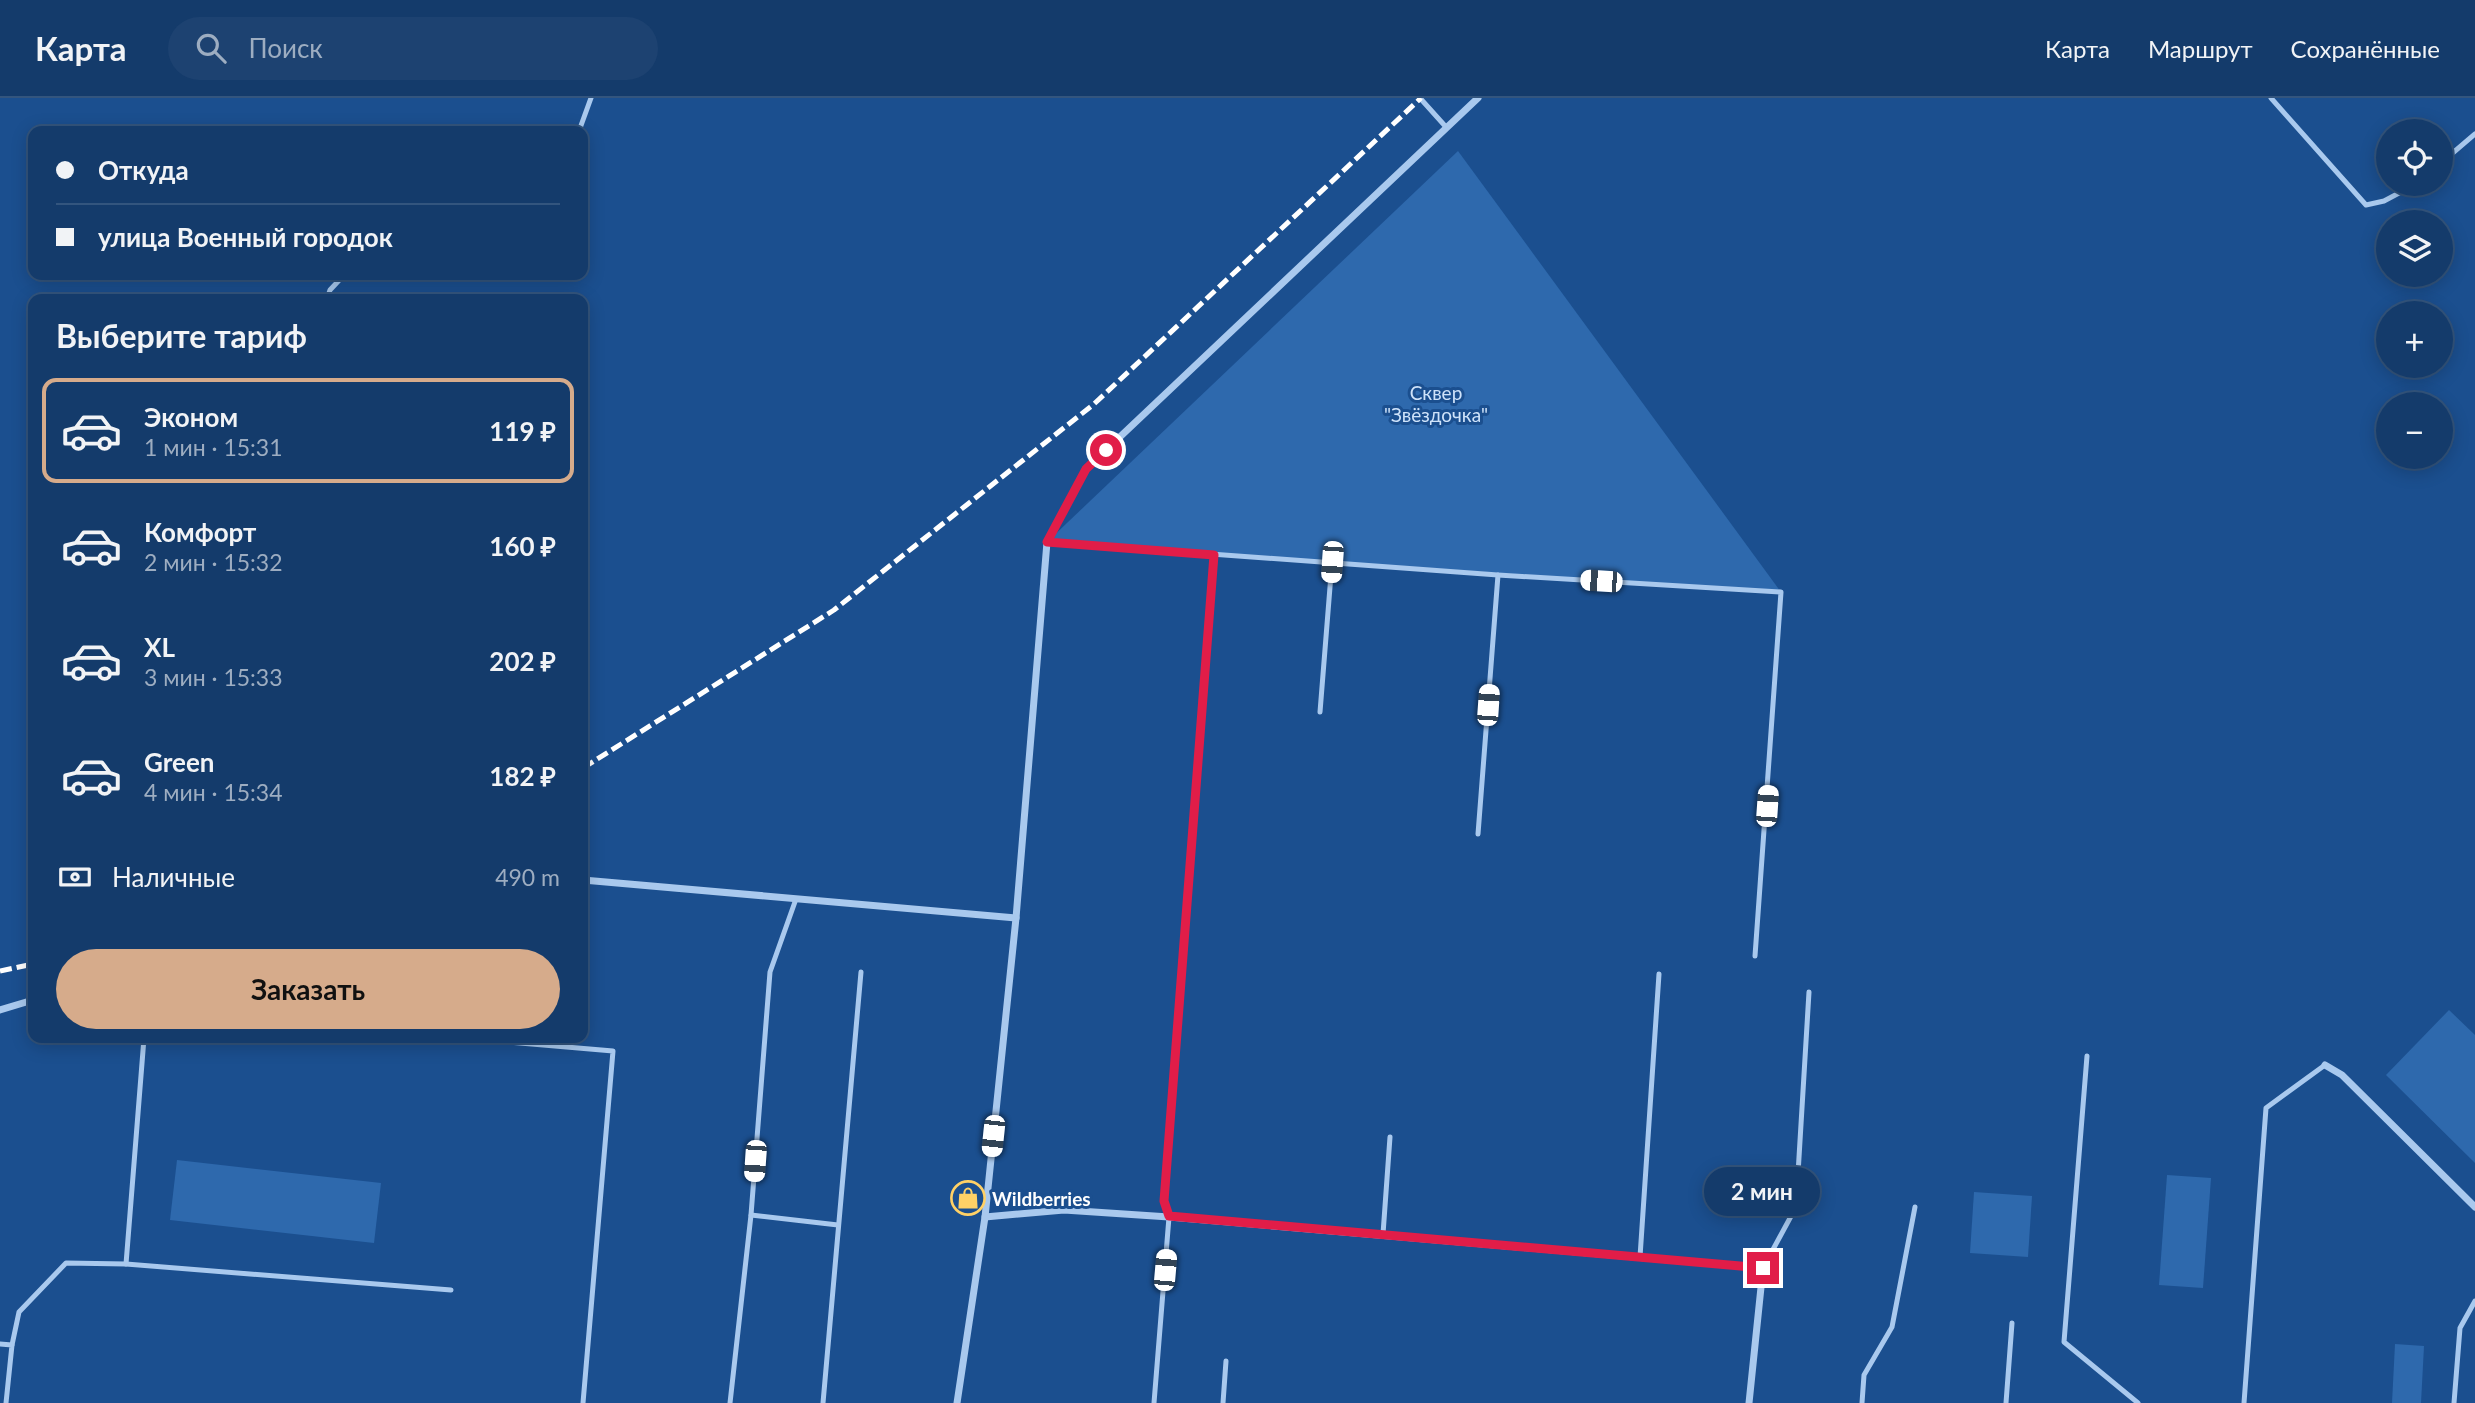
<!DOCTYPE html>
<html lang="ru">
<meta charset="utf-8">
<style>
:root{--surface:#143b6b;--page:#1d4271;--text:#f1f3f6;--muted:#9dadc1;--line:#33557e;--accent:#d6ab8b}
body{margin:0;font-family:Lato,sans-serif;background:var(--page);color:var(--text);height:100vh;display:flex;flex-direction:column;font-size:26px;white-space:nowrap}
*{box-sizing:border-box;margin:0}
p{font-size:23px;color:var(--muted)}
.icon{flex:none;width:38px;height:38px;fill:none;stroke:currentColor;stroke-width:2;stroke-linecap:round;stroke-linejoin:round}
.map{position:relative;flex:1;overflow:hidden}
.drawer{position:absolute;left:28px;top:196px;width:560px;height:749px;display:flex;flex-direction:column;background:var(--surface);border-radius:14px;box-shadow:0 4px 18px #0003,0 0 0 2px var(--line)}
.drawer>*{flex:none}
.top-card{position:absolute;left:28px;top:28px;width:560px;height:154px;border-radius:14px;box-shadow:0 4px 18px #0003,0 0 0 2px var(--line);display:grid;align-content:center;height:154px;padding:0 28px;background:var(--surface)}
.controls{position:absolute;left:2376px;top:21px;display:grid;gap:14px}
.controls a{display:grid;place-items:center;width:77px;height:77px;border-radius:50%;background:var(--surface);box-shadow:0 4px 18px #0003,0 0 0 2px var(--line);font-size:35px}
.end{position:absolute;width:32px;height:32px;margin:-16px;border:9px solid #e11d48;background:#fff;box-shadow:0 0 0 4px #fff}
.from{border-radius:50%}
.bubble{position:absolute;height:49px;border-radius:24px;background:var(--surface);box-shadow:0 4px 18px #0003,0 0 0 2px var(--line);font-size:23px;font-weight:700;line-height:49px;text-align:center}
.car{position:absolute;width:21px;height:42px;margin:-21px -10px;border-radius:9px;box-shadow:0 0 5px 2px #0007;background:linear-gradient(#fff 24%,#345 0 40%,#fff 0 76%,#345 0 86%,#fff 0)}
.top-card b{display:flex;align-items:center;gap:24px;height:66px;font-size:26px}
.top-card b+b{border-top:2px solid var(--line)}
.top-card i{width:18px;height:18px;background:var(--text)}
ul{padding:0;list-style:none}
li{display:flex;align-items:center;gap:21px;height:105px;margin:0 14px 10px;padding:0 14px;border:4px solid transparent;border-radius:14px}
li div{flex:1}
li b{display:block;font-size:26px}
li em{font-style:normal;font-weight:700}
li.active{border-color:var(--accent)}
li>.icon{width:63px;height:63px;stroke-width:1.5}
h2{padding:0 28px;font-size:32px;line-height:84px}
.pay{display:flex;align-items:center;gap:18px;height:77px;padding:0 28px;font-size:26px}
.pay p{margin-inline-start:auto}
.action{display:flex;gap:14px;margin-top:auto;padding:14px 28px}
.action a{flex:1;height:80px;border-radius:42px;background:var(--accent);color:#111;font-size:28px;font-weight:700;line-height:80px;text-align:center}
header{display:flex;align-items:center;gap:42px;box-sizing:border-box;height:98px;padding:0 35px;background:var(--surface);border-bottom:2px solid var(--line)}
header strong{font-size:33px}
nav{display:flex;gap:38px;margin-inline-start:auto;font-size:24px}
.search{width:490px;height:63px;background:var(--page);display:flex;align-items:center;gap:18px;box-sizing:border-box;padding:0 24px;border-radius:38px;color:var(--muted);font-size:26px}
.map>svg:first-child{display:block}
.green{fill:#2e69ad}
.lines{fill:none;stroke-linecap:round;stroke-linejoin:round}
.lane{stroke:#a9c9ee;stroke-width:5}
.street{stroke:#a9c9ee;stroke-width:7}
.rail{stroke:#fff;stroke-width:5;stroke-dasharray:12 5;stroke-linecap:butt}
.route{stroke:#e11d48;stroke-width:9}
.labels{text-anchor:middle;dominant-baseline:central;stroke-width:6;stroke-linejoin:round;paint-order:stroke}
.park-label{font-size:19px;fill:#cfe3fa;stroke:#1b4f8f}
.poi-label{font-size:19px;font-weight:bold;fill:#fff;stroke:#1b4f8f;text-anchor:start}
</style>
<header>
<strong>Карта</strong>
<div class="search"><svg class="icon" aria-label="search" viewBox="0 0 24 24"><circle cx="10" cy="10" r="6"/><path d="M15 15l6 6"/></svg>Поиск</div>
<nav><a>Карта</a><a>Маршрут</a><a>Сохранённые</a></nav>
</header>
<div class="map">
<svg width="2475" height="1305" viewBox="0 0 2475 1305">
<rect width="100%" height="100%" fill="#1b4f8f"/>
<g class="green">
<polygon points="1458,53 1781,494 1047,444"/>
<polygon points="2449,912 2475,937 2475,1065 2386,977"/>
<polygon points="177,1062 381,1085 374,1145 170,1122"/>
<polygon points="2167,1077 2211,1080 2203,1190 2159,1187"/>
<polygon points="1974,1094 2032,1098 2028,1159 1970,1155"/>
<polygon points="2395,1246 2424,1248 2421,1305 2392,1305"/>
</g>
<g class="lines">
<g class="lane">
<polyline points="1420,0 1446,29"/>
<polyline points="2271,0 2366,107 2384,103 2416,86"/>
<polyline points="579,33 591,0"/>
<polyline points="2441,65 2475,36"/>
<polyline points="327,201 330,192 344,177"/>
<polyline points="1047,444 1498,477 1781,494 1755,858"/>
<polyline points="1320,614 1332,464"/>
<polyline points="1478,736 1498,477"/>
<polyline points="462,940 613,953 583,1305"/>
<polyline points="2087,958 2064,1244 2138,1305"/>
<polyline points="751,1117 838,1127"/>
<polyline points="1383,1136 1390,1039"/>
<polyline points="1640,1159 1659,876"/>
<polyline points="126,1166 451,1192"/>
<polyline points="1763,1170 1796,1109 1809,894"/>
<polyline points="0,1246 12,1247 6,1305"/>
<polyline points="12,1247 19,1214 66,1165 126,1166 144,940"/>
<polyline points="730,1305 751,1117 770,874 796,801"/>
<polyline points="823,1305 861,874"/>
<polyline points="1154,1305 1169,1119 1164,1103 1214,457"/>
<polyline points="1223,1305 1226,1263"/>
<polyline points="1862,1305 1864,1277 1892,1229 1915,1109"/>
<polyline points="2006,1305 2012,1225"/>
<polyline points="2244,1305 2266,1010 2325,967"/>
<polyline points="2454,1305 2460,1230 2475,1203"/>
</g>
<g class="street">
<polyline points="583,782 1016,820"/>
<polyline points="0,912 33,902"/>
<polyline points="2325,967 2342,977 2475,1109"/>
<polyline points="985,1119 1064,1112 1169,1119 1763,1170 1749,1305"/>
<polyline points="957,1305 985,1119 1016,820 1047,444 1086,371 1478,0"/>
</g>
<g class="rail">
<polyline points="583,670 834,512 1094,306 1421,0"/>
<polyline points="0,873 33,866"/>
</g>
</g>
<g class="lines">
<polyline class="route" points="1106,352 1086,371 1047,444 1214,457 1164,1103 1169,1118 1763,1170"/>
</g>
<defs>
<g id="shop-ring" transform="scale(1.75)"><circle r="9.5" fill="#1b4f8f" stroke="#ffd166" stroke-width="1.5"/><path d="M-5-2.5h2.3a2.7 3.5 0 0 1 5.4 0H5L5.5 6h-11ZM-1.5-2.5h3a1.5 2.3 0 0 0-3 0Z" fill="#ffd166"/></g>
</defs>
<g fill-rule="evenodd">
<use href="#shop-ring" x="968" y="1100"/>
</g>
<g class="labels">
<g class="park-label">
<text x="1436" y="294">Сквер<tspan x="1436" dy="22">"Звёздочка"</tspan></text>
</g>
<g class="poi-label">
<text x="992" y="1100">Wildberries</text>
</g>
</g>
</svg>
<div class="controls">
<a><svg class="icon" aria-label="locate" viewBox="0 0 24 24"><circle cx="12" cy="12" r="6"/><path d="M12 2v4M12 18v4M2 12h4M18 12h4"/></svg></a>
<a><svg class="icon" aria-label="layers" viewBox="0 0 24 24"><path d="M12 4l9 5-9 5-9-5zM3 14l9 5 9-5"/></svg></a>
<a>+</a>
<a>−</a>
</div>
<i class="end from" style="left:1106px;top:352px"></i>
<i class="end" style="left:1763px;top:1170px"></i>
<div class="bubble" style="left:1704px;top:1069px;width:116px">2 мин</div>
<i class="car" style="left:1332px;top:464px;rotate:184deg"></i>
<i class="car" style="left:1601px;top:483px;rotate:274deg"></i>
<i class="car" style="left:1488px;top:607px;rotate:4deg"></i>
<i class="car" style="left:1767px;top:708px;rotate:4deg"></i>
<i class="car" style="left:993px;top:1038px;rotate:186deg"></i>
<i class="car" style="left:755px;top:1063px;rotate:184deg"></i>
<i class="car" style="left:1165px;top:1172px;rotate:5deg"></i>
<div class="top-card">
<b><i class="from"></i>Откуда</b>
<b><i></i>улица Военный городок</b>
</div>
<section class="drawer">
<h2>Выберите тариф</h2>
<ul>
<li class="active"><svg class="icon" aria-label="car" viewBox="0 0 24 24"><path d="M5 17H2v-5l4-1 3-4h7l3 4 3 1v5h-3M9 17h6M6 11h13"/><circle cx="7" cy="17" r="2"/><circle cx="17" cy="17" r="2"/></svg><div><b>Эконом</b><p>1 мин · 15:31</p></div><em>119 ₽</em></li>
<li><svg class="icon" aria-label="car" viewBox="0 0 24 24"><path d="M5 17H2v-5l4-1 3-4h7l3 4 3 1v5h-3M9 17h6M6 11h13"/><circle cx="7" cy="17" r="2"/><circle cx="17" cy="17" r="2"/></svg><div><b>Комфорт</b><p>2 мин · 15:32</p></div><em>160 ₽</em></li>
<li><svg class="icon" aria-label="car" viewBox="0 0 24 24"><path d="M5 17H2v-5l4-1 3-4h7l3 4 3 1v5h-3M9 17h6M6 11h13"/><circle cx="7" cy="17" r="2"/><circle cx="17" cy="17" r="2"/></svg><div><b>XL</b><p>3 мин · 15:33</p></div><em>202 ₽</em></li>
<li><svg class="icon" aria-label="car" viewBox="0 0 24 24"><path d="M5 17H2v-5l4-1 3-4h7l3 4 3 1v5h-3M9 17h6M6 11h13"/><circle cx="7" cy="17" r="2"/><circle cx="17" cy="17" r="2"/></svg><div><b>Green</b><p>4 мин · 15:34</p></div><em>182 ₽</em></li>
</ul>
<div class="pay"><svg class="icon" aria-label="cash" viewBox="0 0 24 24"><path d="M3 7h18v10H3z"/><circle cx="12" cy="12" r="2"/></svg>Наличные<p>490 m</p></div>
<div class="action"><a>Заказать</a></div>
</section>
</div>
